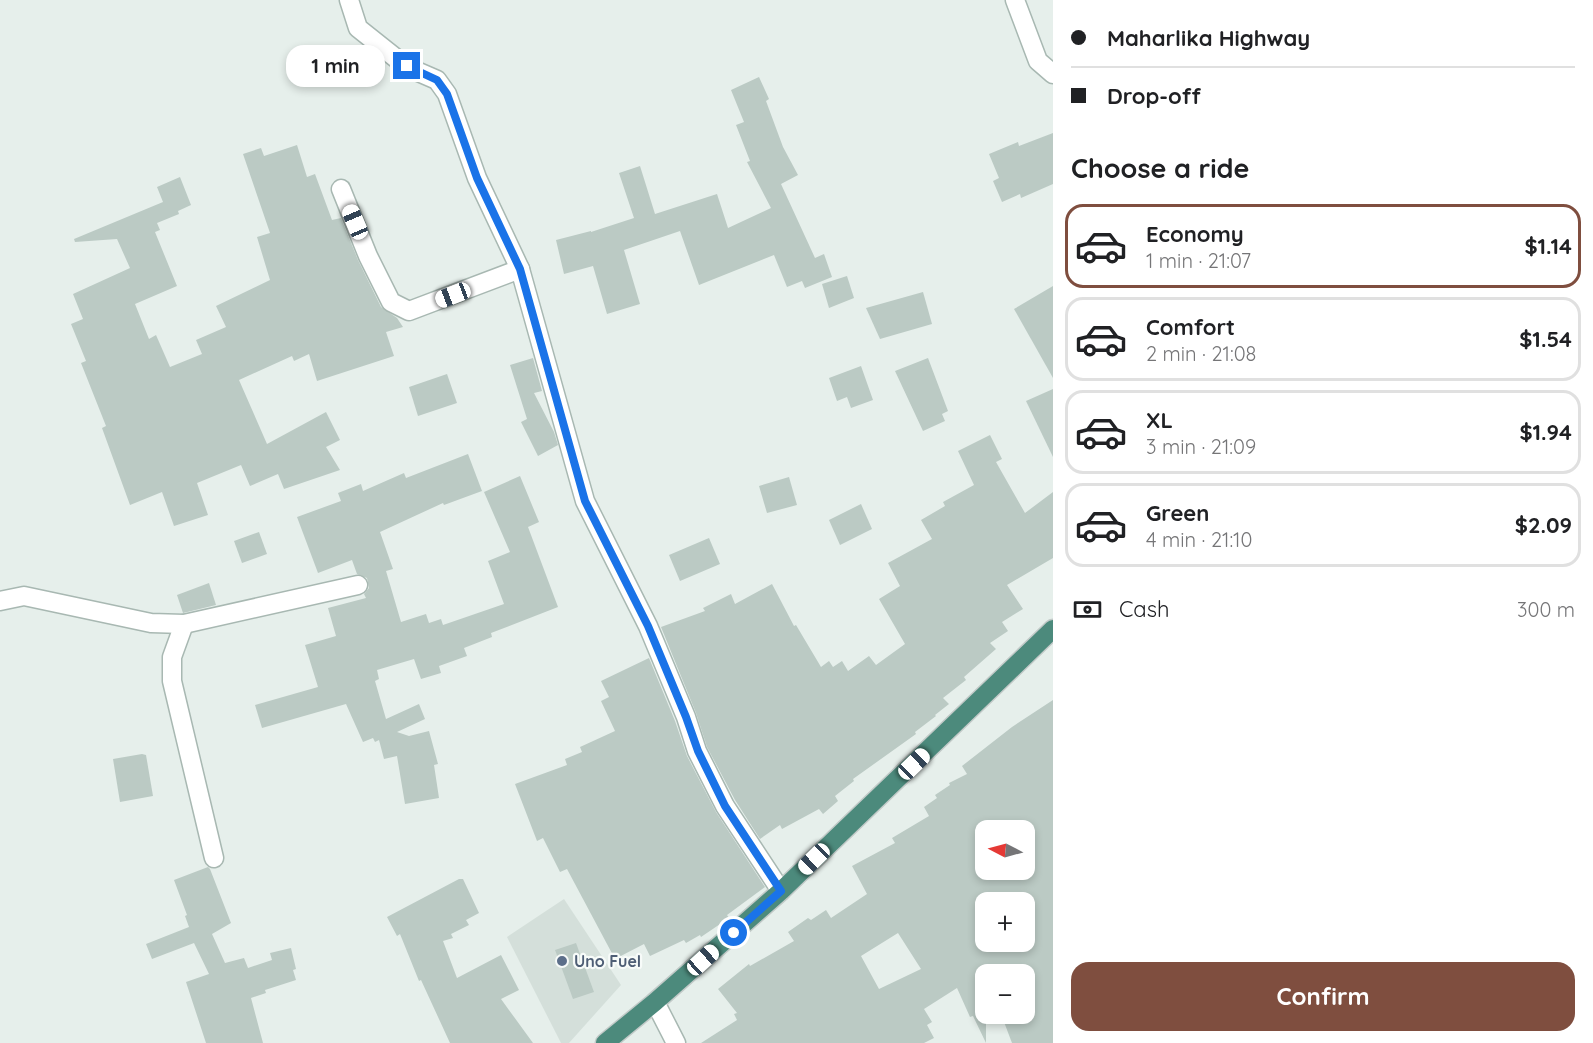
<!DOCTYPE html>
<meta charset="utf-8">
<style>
:root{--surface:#fff;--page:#f6f6f6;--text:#202124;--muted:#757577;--line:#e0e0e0;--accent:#7f4e3f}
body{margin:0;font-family:Quicksand,sans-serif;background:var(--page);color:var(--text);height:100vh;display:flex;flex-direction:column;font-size:22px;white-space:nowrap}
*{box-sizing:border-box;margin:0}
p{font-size:20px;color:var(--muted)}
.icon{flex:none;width:33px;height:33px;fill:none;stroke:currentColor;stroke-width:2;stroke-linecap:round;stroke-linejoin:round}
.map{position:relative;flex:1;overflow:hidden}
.side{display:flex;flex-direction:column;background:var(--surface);width:540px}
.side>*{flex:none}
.top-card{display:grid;align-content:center;height:132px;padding:0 18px;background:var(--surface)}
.needle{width:39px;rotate:276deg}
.fabs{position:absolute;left:975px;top:820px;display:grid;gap:12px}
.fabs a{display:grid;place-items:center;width:60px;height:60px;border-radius:12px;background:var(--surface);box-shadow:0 3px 9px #0003;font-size:30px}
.end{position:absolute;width:27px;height:27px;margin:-14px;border:8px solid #1a73e8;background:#fff;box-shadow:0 0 0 3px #fff}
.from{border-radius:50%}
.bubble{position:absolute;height:42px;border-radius:18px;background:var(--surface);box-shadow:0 3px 9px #0003;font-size:20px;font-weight:700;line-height:42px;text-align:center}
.car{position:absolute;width:18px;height:36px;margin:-18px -9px;border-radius:8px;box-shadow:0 0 4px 2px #0007;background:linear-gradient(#fff 24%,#345 0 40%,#fff 0 76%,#345 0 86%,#fff 0)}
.top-card b{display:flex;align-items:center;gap:21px;height:57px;font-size:22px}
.top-card b+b{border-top:2px solid var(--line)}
.top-card i{width:15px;height:15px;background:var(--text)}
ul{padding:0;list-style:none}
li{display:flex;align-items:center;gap:18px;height:84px;margin:0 12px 9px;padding:0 6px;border:3px solid var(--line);border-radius:18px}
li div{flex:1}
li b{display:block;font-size:22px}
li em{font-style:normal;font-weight:700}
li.current{border-color:var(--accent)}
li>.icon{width:54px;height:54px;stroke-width:1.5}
h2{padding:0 18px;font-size:27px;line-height:72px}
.pay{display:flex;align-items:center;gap:15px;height:66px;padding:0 18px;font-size:22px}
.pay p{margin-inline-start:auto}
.action{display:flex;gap:12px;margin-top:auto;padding:12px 18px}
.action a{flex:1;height:69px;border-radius:18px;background:var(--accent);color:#fff;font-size:24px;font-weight:700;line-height:69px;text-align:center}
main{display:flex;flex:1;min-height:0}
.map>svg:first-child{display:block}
.built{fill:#d4dfda}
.building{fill:#bbcac4;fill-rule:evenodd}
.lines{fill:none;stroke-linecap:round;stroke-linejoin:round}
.minor-casing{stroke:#a8b8b2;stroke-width:21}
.trunk-casing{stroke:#c2cac8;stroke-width:21}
.minor{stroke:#fff;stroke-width:18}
.trunk{stroke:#4c8a7c;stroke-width:18}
.route{stroke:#1a73e8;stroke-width:8}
.service-dot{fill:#5c6f8a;stroke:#f7fbf9;stroke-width:2}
.labels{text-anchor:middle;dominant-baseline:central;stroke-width:4.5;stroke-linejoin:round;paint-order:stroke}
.service-label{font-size:16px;font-weight:bold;fill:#4e5e75;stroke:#f7fbf9;text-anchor:start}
</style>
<main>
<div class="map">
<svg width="1053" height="1043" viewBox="0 0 1053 1043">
<rect width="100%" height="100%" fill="#e6efeb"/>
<polygon class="built" points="564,899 621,985 569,1043 561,1043 507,937"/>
<g class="building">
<polygon points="759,77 769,99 766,101 783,147 798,175 781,184 815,258 824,254 832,277 805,288 802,281 787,287 774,255 699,285 680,231 624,250 640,304 607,314 593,266 564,274 556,240 591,231 591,232 634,218 619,173 640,166 655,214 717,194 728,228 771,208 747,162 750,161 736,125 744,122 731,90"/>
<polygon points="1053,133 1053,184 1021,198 1020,194 1002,202 993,181 999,178 989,154 1018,142 1019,146"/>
<polygon points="297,145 307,177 315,174 332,220 341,218 358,260 381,307 397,318 403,327 386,332 394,356 317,381 309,354 294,361 292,356 239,380 267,444 326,412 340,440 326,447 340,470 284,489 278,474 250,486 241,465 197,483 208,515 174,526 162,492 130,505 102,428 106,426 81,363 86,361 71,324 83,319 73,294 130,268 117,239 75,242 74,239 163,202 157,187 180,177 191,205 178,211 179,214 157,223 160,230 155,232 177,286 135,304 149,339 156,335 170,367 202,354 196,340 226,327 216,306 270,280 257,237 270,233 243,154 261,148 264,156"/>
<polygon points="847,276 854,298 829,308 822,284"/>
<polygon points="1053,286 1053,378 1014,309"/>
<polygon points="923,292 932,324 880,339 866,308"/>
<polygon points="533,358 542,391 534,393 554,432 558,445 538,456 521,422 527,419 510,365"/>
<polygon points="928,358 948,411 942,414 945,421 923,431 895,371"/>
<polygon points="861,366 873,400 851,408 847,397 837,401 829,378"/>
<polygon points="447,374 457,403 418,416 409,387"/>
<polygon points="1053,389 1053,457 1026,401"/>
<polygon points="990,435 1002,459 996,462 1025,513 1053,492 1053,558 1007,585 1023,609 1002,622 1008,631 990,643 996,649 964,677 966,680 943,698 949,704 935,715 936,716 915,732 916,734 853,779 854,781 835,796 838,801 823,814 819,809 782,829 780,825 760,839 735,800 707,747 696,713 661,627 705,611 703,608 731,594 735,604 772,584 794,626 796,625 821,667 829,661 833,667 842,661 848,671 869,656 876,665 905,644 879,599 900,586 888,563 932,539 921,520 945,506 943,502 974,485 958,451"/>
<polygon points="468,454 482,491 444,505 443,503 380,532 393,569 386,571 401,622 426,614 429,623 441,619 443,625 504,604 488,561 510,552 484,492 520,476 539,522 528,527 558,607 491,633 492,637 464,648 467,656 439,666 441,673 421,679 414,659 377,670 379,679 375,681 386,719 419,704 425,719 397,732 409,736 429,731 438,764 434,765 439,798 405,804 397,756 384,759 379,740 375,742 373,738 363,742 346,704 262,728 255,705 318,687 305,645 336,636 328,608 366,598 364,594 369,588 367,578 357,574 352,560 318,573 297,517 341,501 338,493 361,484 363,491 404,473 406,478"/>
<polygon points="789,477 797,505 767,513 759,486"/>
<polygon points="861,504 872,529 840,545 829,520"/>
<polygon points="259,532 267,554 242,563 234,541"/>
<polygon points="709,538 720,564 680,581 669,555"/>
<polygon points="209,583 216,605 183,613 177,595"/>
<polygon points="649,658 675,721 687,756 716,812 765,887 727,915 729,918 701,937 700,935 686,943 684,940 650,956 644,944 615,959 567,869 560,872 543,838 537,841 515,784 567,765 565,759 582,752 580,747 615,731 601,701 609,697 601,681"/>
<path d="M1053,700V1043H1012L1001,1014H1024V975H986V1043L973,1016L970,1017L957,988L924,1009L932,1022L927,1025L934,1038L924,1043H701L737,1020L734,1014L737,1013L718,989L749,964L750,966L794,941L788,932L808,918L811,920L826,910L831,918L867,894L852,866L895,843L892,838L929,816L924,807L937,798L935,795L950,785L949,783L967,774L962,766L1012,727ZM986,831H1024V870H986ZM1024,892V942H986V903H1007ZM898,933L921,969L879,989L861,956Z"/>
<polygon points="142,754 146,755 153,796 120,802 113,759"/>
<polygon points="208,867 210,869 231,923 212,934 225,963 244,958 248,968 272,960 270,953 291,948 296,969 293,970 296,980 265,990 266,993 251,998 263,1043 206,1043 186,982 209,974 194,943 152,959 146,944 189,927 185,916 187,915 174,880"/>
<polygon points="459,879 463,879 479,913 466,920 469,925 451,934 453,938 443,941 457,978 501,955 519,990 501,999 533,1043 450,1043 421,980 419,981 400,934 397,936 387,917"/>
<polygon points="576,943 594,992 573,999 555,950"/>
</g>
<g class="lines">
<g class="minor-casing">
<g id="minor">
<polyline points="349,0 358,28 407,67 437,80 447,94 477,178 520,269 585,501 648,626 686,717 697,751 725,806 781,891"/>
<polyline points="1015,0 1038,61 1053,74"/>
<polyline points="341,189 368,256 391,302 409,311 520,269"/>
<polyline points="0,601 24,596 151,623 184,624 358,585"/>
<polyline points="184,624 172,657 172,681 214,858"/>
<polyline points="655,1002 676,1043"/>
</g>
</g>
<g class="trunk-casing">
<polyline id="trunk" points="605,1043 655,1002 781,891 1053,629"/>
</g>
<use href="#minor" class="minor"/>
<use href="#trunk" class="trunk"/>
</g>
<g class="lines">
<polyline class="route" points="407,66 437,80 447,94 477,178 520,269 585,501 648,626 686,717 698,751 725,806 781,891 734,933"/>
</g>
<circle class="service-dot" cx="562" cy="961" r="6"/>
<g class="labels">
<g class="service-label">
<text x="574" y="961">Uno Fuel</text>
</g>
</g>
</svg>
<div class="fabs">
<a><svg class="needle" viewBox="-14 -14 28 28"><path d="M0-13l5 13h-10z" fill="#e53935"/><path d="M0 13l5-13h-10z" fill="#757577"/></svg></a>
<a>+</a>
<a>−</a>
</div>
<i class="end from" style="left:734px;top:933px"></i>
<i class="end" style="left:407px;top:66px"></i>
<div class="bubble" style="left:286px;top:45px;width:99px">1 min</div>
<i class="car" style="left:355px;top:222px;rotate:337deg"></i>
<i class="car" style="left:453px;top:295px;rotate:249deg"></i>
<i class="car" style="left:914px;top:764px;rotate:46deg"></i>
<i class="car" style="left:814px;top:859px;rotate:226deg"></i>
<i class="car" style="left:703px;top:960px;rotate:48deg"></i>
</div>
<section class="side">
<div class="top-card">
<b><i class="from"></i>Maharlika Highway</b>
<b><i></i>Drop-off</b>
</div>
<h2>Choose a ride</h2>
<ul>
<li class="current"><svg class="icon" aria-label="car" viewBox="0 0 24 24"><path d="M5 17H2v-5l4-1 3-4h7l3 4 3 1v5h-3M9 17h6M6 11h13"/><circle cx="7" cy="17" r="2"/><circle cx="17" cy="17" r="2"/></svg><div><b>Economy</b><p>1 min · 21:07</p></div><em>$1.14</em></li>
<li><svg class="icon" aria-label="car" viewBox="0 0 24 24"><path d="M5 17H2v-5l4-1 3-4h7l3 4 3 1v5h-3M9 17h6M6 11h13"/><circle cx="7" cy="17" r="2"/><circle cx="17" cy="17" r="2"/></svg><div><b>Comfort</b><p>2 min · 21:08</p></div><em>$1.54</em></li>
<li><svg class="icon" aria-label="car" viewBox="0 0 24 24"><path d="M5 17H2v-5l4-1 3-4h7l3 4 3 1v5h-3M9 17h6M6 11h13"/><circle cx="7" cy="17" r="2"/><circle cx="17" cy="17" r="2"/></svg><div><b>XL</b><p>3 min · 21:09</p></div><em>$1.94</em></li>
<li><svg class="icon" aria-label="car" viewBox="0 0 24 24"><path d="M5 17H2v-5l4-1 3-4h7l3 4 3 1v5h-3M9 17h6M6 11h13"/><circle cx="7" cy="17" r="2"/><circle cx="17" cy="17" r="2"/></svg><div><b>Green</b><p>4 min · 21:10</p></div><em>$2.09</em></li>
</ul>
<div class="pay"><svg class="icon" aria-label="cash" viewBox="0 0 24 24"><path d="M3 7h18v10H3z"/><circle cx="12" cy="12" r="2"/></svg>Cash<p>300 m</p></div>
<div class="action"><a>Confirm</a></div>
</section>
</main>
